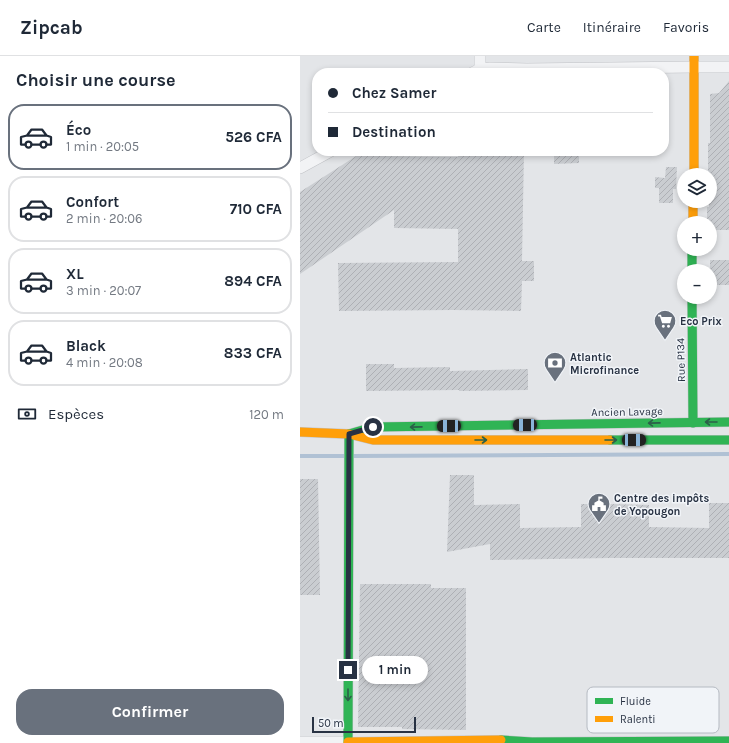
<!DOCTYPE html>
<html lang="fr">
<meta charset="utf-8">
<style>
:root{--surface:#fff;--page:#f2f2f3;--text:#1f2937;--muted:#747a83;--line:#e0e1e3;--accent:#69717d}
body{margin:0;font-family:Karla,sans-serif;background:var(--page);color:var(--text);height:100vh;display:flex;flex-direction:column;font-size:15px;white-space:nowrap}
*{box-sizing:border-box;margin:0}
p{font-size:13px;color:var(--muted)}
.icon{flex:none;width:22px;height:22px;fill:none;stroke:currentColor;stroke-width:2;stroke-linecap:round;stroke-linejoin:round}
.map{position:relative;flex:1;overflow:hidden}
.side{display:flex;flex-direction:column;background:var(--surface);width:300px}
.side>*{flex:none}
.hud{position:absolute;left:12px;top:12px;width:357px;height:88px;border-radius:16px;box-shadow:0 2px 6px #0003;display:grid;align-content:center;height:88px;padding:0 16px;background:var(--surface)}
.controls{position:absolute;left:377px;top:112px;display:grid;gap:8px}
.controls a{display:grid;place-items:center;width:40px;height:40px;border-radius:50%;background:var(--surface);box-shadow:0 2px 6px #0003;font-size:20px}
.scale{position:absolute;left:12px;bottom:10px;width:104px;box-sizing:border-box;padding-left:4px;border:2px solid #283243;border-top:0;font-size:11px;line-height:14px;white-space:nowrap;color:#283243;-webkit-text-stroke:3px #f1f4f8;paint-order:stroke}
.end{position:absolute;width:18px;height:18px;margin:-9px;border:5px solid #283243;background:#fff;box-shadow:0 0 0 2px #fff}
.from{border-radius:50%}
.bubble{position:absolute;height:28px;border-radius:14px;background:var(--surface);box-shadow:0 2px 6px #0003;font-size:13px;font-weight:700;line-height:28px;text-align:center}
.car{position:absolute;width:12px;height:24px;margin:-12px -6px;border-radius:5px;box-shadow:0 0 3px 1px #0007;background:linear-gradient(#222 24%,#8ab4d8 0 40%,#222 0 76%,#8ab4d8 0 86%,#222 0)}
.hud b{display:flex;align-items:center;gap:14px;height:38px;font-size:15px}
.hud b+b{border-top:1px solid var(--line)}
.hud i{width:10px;height:10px;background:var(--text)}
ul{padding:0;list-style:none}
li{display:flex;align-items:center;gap:12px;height:66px;margin:0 8px 6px;padding:0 8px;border:2px solid var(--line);border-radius:16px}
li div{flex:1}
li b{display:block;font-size:15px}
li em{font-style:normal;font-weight:700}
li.current{border-color:var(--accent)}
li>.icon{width:36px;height:36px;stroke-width:1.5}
h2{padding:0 16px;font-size:18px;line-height:48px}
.pay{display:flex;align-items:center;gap:10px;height:44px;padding:0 16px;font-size:15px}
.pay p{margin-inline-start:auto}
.primary-button{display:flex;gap:8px;margin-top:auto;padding:8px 16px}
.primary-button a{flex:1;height:46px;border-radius:16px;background:var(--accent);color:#fff;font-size:16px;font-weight:700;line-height:46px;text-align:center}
header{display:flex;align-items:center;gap:24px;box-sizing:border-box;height:56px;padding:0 20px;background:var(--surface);border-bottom:1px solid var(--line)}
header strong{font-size:19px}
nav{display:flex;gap:22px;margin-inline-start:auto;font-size:14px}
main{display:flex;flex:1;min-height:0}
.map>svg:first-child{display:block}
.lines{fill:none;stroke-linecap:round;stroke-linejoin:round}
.stream{stroke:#b0c1d4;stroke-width:4}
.building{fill:url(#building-hatch)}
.street-casing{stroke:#c0c2c6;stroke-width:12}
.fast-casing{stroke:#c0c2c6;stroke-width:10}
.slow-casing{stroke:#c0c2c6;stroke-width:10}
.street{stroke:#f2f3f5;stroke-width:11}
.fast{stroke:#30b455;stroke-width:9}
.slow{stroke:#ff9f0a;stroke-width:9}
.oneway{stroke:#2b6049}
.route{stroke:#283243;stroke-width:5}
.labels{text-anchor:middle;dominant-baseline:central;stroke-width:3;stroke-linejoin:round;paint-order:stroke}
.poi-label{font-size:11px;font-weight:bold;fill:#283243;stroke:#f1f4f8;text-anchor:start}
.street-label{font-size:11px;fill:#283243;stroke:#f1f4f8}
.key{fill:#f1f4f8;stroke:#b5bac2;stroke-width:1}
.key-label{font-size:11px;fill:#283243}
</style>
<header>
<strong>Zipcab</strong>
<nav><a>Carte</a><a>Itinéraire</a><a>Favoris</a></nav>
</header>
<main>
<section class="side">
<h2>Choisir une course</h2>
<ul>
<li class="current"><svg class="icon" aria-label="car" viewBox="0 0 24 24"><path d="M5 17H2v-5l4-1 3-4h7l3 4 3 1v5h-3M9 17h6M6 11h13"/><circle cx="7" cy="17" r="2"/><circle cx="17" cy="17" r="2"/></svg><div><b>Éco</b><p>1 min · 20:05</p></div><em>526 CFA</em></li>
<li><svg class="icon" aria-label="car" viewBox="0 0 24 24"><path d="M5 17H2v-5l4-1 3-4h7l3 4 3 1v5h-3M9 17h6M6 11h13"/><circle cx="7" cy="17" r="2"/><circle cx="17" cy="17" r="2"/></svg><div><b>Confort</b><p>2 min · 20:06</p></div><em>710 CFA</em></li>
<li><svg class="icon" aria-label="car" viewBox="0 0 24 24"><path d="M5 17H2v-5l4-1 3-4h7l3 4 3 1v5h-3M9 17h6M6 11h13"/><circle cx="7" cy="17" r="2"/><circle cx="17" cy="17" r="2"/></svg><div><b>XL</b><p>3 min · 20:07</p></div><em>894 CFA</em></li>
<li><svg class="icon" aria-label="car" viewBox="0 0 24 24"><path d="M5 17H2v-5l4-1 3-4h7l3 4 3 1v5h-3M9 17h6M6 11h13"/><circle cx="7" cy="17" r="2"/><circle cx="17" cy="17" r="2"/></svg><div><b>Black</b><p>4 min · 20:08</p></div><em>833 CFA</em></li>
</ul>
<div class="pay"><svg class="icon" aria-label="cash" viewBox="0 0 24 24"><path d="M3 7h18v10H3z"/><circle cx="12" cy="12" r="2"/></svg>Espèces<p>120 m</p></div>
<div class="primary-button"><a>Confirmer</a></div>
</section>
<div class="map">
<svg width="429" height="687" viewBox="0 0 429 687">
<defs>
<pattern id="building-hatch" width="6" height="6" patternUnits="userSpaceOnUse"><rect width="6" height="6" fill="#cacdd1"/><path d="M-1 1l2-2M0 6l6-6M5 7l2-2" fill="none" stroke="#aeb0b5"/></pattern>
</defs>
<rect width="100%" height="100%" fill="#e3e5e8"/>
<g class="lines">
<g class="stream">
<polyline points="0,400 46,400"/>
<polyline points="52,400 429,398"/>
</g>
</g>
<g class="building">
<polygon points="429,25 429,174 410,174 410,167 407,167 407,151 409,151 409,145 410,145 410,119 408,119 408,87 410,87 410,38 419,37"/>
<polygon points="64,95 77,95 80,100 158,101 158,95 224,95 222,205 234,205 234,225 222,225 221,255 153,254 39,255 38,207 158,206 158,173 94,172 94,154 0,218 0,136"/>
<polygon points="254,95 279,95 279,107 254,108"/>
<polygon points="366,111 377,111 376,133 373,133 373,147 359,147 359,132 355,132 355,121 365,122"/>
<rect x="410" y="204" width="19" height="25"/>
<polygon points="66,308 94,308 94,312 150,311 150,315 228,313 228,334 159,335 159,334 66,335"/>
<polygon points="150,419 174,419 174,449 220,448 220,472 281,471 281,448 310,448 349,449 349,471 409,472 409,447 429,447 429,502 310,502 190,504 190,488 147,496"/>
<polygon points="0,423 18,423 20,539 0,539"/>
<polygon points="60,528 131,528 131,532 166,532 166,674 102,673 102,671 58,671"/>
</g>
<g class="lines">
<g class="street-casing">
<g id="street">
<polyline points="180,13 180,0"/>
<polyline points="172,17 180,13 190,12 227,13 394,11 429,11"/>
<polyline points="0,112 31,95"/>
<polyline points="0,686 48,686"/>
</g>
</g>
<g class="fast-casing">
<g id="fast">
<polyline points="392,193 392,215"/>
<polyline points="392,241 393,367"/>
<polyline points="49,378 73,371 429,366"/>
<polyline points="310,384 429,384"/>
<polyline points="201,684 232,686 429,685"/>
<polyline points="48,687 49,378"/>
</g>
</g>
<g class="slow-casing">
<g id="slow">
<polyline points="394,0 394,119"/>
<polyline points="393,145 393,167"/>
<polyline points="0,376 49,378 73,384 310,384"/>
<polyline points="48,686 201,684"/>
</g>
</g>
<use href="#street" class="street"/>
<use href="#fast" class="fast"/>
<use href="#slow" class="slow"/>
</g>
<defs><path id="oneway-shaft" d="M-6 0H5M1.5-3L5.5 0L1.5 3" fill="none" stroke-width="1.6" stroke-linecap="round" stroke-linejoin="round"/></defs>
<g class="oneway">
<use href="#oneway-shaft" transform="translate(411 366) rotate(180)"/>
<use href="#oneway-shaft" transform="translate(354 367) rotate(179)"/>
<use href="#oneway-shaft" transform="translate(116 371) rotate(179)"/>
<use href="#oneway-shaft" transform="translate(181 384)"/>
<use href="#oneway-shaft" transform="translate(311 384)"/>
<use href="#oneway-shaft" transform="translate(48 639) rotate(90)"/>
</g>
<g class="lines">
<polyline class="route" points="48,614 49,378 73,371"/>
</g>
<defs>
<g id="supermarket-pin" transform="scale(1.15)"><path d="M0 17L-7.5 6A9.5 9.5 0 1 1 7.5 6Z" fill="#69717d" stroke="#f1f4f8"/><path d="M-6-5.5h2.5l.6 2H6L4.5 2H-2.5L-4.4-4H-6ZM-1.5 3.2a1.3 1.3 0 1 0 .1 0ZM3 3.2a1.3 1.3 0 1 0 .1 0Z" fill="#fff"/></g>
<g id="bank-pin" transform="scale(1.15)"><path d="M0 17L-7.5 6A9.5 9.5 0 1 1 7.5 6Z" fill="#69717d" stroke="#f1f4f8"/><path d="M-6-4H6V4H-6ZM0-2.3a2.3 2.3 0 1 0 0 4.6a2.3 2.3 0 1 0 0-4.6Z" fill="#fff"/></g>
<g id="civic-pin" transform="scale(1.15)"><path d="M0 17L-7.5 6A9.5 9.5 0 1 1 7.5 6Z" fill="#69717d" stroke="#f1f4f8"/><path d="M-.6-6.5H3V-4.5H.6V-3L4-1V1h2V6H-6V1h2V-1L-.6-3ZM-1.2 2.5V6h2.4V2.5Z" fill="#fff"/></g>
</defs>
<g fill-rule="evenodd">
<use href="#supermarket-pin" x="365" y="265"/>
<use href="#bank-pin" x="255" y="307"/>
<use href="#civic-pin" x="299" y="448"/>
</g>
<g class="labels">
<g class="poi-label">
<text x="380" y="265">Eco Prix</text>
<text x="270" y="301">Atlantic<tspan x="270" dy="13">Microfinance</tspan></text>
<text x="314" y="442">Centre des impôts<tspan x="314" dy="13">de Yopougon</tspan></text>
</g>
<g class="street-label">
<text transform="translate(381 304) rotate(-91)">Rue P134</text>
<text transform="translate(327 356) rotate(-1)">Ancien Lavage</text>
</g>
</g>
<rect x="287" y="631" width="132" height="46" rx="6" class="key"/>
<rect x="295" y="642" width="18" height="6" fill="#30b455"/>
<rect x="295" y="660" width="18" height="6" fill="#ff9f0a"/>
<g class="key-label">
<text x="320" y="649">Fluide</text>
<text x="320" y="667">Ralenti</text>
</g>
</svg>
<div class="controls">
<a><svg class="icon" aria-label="layers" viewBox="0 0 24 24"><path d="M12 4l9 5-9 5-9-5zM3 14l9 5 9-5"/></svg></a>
<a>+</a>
<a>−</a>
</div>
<div class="scale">50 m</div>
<i class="end from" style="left:73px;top:371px"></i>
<i class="end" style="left:48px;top:614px"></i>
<div class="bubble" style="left:62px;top:600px;width:66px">1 min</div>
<i class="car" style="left:225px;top:369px;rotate:269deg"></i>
<i class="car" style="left:149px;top:370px;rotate:269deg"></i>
<i class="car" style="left:334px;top:384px;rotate:90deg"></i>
<div class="hud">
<b><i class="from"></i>Chez Samer</b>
<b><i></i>Destination</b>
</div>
</div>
</main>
